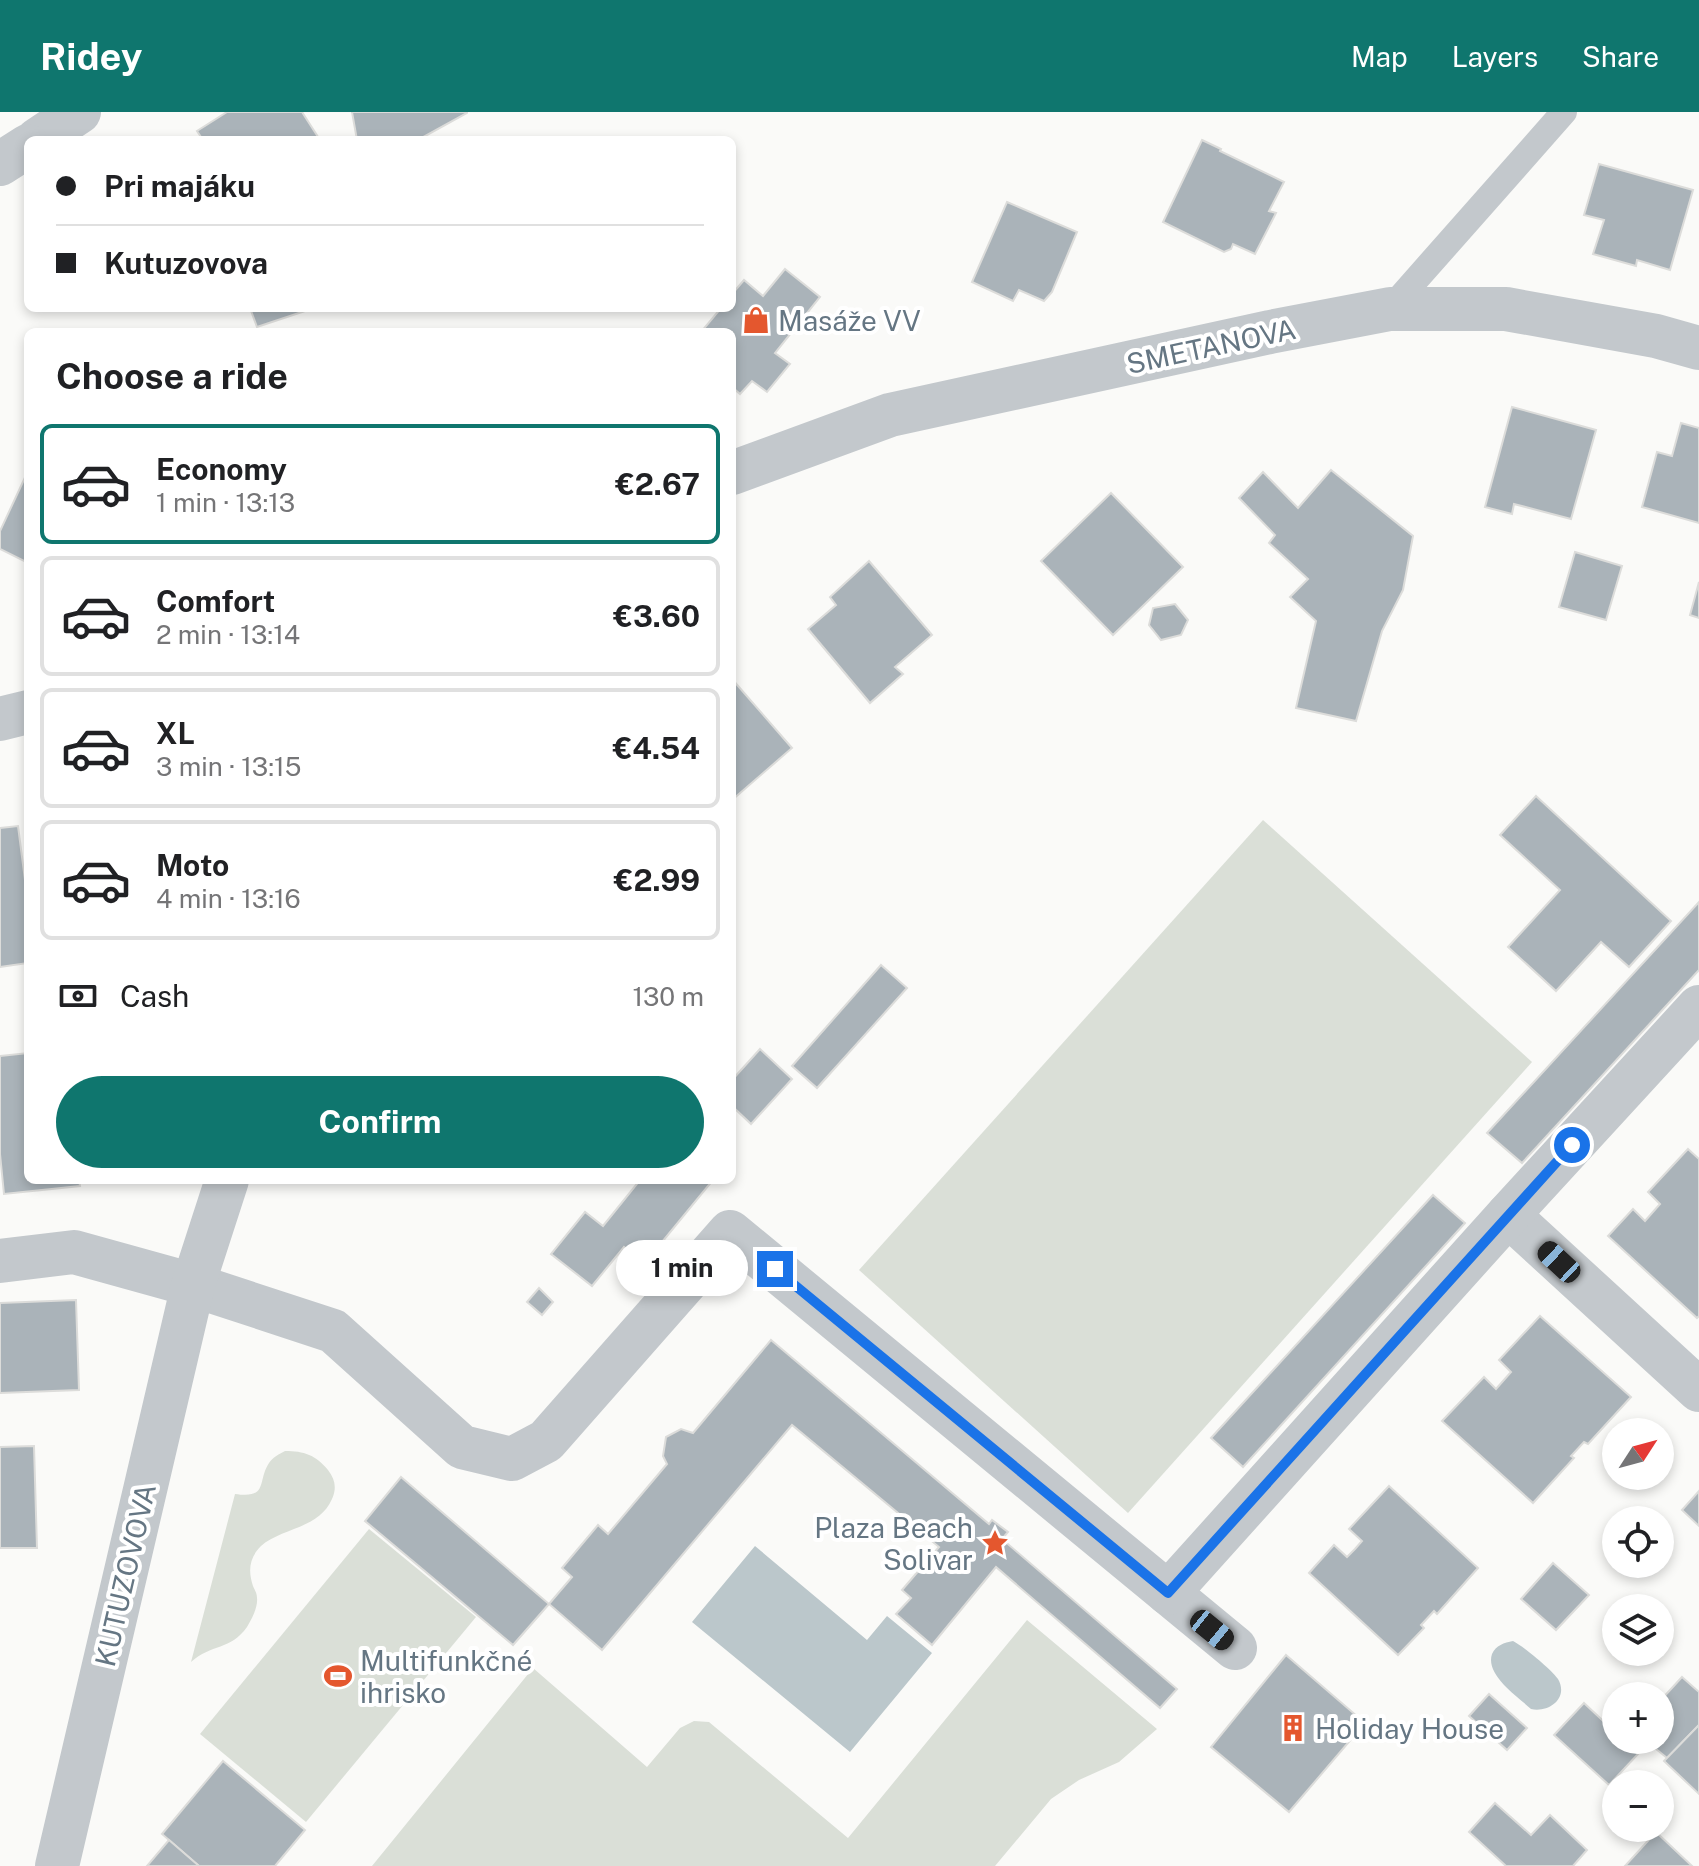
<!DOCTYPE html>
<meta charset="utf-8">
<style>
:root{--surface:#fff;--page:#f2f2f2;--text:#202124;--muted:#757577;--line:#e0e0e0;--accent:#0f766e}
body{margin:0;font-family:"Public Sans",sans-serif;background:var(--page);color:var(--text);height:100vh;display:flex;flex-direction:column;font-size:30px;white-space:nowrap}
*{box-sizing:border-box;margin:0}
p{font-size:26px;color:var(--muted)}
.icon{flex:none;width:44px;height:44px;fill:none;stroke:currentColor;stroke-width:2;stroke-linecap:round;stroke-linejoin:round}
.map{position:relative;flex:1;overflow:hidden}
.panel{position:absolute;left:24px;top:216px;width:712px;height:856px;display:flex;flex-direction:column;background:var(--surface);border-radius:12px;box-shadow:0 4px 12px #0003}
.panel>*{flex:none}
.banner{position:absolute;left:24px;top:24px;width:712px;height:176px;border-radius:12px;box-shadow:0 4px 12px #0003;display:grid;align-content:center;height:176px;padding:0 32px;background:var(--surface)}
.needle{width:52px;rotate:54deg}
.fabs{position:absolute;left:1602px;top:1306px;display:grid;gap:16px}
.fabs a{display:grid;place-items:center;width:72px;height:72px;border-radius:50%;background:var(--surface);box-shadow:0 4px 12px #0003;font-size:40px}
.end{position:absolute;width:36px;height:36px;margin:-18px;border:10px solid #1a73e8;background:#fff;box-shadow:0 0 0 4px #fff}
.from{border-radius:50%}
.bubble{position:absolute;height:56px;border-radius:28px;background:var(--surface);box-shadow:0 4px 12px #0003;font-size:26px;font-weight:700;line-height:56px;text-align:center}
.car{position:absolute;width:24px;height:48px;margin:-24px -12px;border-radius:10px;box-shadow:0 0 6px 2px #0007;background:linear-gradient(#222 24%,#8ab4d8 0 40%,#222 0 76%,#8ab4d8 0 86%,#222 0)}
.banner b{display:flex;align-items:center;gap:28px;height:76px;font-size:30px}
.banner b+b{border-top:2px solid var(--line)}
.banner i{width:20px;height:20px;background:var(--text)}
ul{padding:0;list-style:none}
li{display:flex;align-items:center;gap:24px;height:120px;margin:0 16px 12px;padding:0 16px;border:4px solid var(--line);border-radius:12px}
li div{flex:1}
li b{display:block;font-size:30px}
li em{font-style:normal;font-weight:700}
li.current{border-color:var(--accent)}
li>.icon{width:72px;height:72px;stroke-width:1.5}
h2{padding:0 32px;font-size:36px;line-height:96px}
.pay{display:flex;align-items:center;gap:20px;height:88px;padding:0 32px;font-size:30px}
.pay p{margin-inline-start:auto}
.primary-button{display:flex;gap:16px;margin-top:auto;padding:16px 32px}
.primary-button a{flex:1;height:92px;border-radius:48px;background:var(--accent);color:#fff;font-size:32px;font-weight:700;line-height:92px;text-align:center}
header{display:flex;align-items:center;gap:48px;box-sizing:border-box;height:112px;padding:0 40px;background:var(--accent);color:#fff}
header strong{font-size:38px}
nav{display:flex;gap:44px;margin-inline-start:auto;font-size:28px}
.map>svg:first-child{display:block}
.green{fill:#dadfd7}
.water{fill:#bbc7cb}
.building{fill:#aab3b9;stroke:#dcdcda;stroke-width:2}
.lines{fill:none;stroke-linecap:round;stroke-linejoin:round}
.lane{stroke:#c3c8cc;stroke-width:26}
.street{stroke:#c3c8cc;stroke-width:44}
.route{stroke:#1a73e8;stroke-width:10}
.labels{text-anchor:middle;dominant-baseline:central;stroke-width:8;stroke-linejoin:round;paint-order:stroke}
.poi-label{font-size:28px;fill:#657683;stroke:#fff;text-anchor:start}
.street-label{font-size:28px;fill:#657683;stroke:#fff}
</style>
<header>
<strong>Ridey</strong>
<nav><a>Map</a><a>Layers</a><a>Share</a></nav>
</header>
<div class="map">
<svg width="1699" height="1754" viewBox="0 0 1699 1754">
<rect width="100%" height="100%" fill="#fafaf8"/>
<g class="green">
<polygon points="1263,708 1532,950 1128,1401 859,1158"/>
<path d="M285,1339C304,1339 316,1343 328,1358C335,1367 337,1376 332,1387C319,1417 281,1416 261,1434C249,1446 248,1459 253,1474C255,1479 257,1481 257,1486C258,1495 252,1507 247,1515C231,1538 211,1532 191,1550L235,1382C269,1387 257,1369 269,1351C272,1346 279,1342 285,1339Z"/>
<polygon points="369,1417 476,1505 306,1710 200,1622"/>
<polygon points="1027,1508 1157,1617 1119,1650 1079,1668 1051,1687 995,1754 372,1754 533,1556 647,1655 680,1616 694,1609 709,1610 848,1726"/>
</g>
<g class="water">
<polygon points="755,1434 867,1528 887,1504 932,1541 850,1640 692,1510"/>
<path d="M1513,1529C1523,1534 1552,1558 1558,1567C1569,1586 1549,1601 1531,1597C1517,1584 1485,1563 1492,1542C1496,1533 1504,1531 1513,1529Z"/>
</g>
<g class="building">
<polygon points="227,0 302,0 320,28 203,28 197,19"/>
<polygon points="352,0 467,0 467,1 418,28 357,28"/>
<polygon points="1202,28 1221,37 1220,39 1284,70 1269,99 1276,101 1255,142 1233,132 1231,137 1224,140 1163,110"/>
<polygon points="1599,52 1693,78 1670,158 1637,148 1636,154 1593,142 1604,108 1584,103"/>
<polygon points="1007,90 1077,120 1052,180 1044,189 1019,178 1013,189 972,170"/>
<polygon points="785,157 820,185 775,241 790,252 767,280 752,269 740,282 732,275 732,220 701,220 721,196 732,196 732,182 744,168 763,184"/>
<polygon points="250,196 310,196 311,197 257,215"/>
<polygon points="1512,295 1596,318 1571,407 1514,392 1512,402 1485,395"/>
<polygon points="1681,311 1699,316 1699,411 1642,395 1657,340 1672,344"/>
<polygon points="1331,358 1413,424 1403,478 1382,519 1356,609 1296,596 1316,509 1290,485 1308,467 1269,431 1275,423 1239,386 1263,360 1298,396"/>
<polygon points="28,359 28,451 0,437 0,419"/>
<polygon points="1111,381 1183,455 1113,523 1041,449"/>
<polygon points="1575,440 1622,454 1606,508 1559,495"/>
<polygon points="869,449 932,523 895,555 903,562 870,591 808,517 836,493 830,485"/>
<polygon points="1699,470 1699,506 1690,503"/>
<polygon points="1175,492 1188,508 1181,523 1161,528 1149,513 1153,496"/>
<polygon points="732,567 792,636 732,688"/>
<polygon points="1536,684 1671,809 1629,855 1601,830 1556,879 1508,835 1560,778 1500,723"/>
<polygon points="18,714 25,768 28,768 28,851 0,855 0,716"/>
<polygon points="1699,790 1699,858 1522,1051 1487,1021"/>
<polygon points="881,853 907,876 817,976 792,954"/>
<polygon points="760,937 792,967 751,1012 732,994 732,968"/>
<polygon points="28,941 28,1068 79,1068 80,1074 4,1082 0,1042 0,944"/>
<polygon points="1688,1037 1699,1047 1699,1204 1697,1206 1608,1124 1633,1097 1645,1109 1660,1092 1648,1080"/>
<polygon points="640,1068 713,1068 644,1152 624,1135 592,1174 551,1142 585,1100 603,1114"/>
<polygon points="1433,1083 1465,1111 1243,1355 1211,1326"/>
<polygon points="539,1176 553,1190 542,1203 527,1190"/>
<polygon points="76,1188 79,1278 0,1281 0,1191"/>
<polygon points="1540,1204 1631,1285 1588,1332 1584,1330 1571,1344 1574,1346 1533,1391 1442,1309 1484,1265 1496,1277 1511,1260 1499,1248"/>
<polygon points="771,1228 989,1412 992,1408 1008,1420 1002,1427 1177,1577 1160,1596 996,1455 932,1533 896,1502 911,1486 902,1478 939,1435 792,1313 602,1538 549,1492 572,1465 562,1456 598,1413 608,1422 667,1352 663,1344 666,1325 681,1317 693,1321"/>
<polygon points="34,1334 37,1436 0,1436 0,1335"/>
<polygon points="401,1365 549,1492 513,1533 365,1409"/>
<polygon points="1389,1374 1478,1456 1437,1502 1434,1499 1421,1513 1424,1516 1398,1543 1309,1461 1334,1433 1347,1445 1355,1437 1362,1429 1349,1417"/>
<polygon points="1699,1379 1699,1414 1682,1398"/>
<polygon points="1553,1451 1589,1483 1556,1518 1521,1487"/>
<polygon points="1286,1543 1365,1611 1289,1700 1211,1635"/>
<polygon points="1682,1565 1699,1580 1699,1613 1667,1646 1645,1628 1660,1628 1660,1589"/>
<polygon points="1489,1582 1527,1616 1507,1638 1469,1604"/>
<polygon points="1584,1591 1616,1621 1616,1628 1623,1628 1638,1642 1609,1673 1554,1623"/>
<polygon points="1699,1613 1699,1682 1664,1649"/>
<polygon points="223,1649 305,1718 275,1754 199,1754 162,1722"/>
<polygon points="1495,1691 1531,1723 1550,1703 1587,1738 1573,1754 1506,1754 1469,1720"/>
<polygon points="1656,1720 1692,1754 1625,1754"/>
<polygon points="169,1728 199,1754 147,1754"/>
</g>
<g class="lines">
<polyline class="lane" points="1390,197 1564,0"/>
<g class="street">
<polyline points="37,28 79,0"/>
<polyline points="0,52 28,34"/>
<polyline points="732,361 890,303 1270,220 1390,197 1506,197 1656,224 1699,236"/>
<polyline points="0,607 28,600"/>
<polyline points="1508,1103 1699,1278"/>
<polyline points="0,1149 74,1140 193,1173 333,1219 462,1335 512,1347 546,1329 730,1120 1235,1536"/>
<polyline points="1168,1481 1508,1103 1699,895"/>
<polyline points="57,1754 193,1173 227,1068"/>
</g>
</g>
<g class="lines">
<polyline class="route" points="775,1157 1168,1481 1572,1033"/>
</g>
<defs>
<g id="shop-bare" transform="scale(2.16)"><path d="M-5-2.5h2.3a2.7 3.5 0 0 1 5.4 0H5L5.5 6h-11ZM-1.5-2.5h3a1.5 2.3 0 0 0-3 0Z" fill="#e4572e" stroke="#fff" stroke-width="2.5" paint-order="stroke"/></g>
<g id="sight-bare" transform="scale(2.16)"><path d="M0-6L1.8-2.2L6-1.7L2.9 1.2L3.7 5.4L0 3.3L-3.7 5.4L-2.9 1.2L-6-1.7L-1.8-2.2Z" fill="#e4572e" stroke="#fff" stroke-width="2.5" paint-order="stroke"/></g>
<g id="stadium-bare" transform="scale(2.16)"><path d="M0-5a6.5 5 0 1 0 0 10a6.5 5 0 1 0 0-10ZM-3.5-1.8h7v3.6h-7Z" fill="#e4572e" stroke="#fff" stroke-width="2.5" paint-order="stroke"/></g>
<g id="building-bare" transform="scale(2.16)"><path d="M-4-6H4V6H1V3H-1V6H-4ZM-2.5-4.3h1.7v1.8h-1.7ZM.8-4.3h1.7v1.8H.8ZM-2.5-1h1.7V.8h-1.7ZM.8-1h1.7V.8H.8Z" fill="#e4572e" stroke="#fff" stroke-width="2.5" paint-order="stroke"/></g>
</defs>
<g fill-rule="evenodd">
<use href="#shop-bare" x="756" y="208"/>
<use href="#sight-bare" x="995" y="1431"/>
<use href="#stadium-bare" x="338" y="1564"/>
<use href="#building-bare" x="1293" y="1616"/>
</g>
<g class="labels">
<g class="poi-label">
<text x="778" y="208">Masáže VV</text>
<text x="973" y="1415" text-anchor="end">Plaza Beach<tspan x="973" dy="32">Solivar</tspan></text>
<text x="360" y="1548">Multifunkčné<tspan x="360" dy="32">ihrisko</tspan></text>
<text x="1315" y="1616">Holiday House</text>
</g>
<g class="street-label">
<text transform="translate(1211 234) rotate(-12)">SMETANOVA</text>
<text transform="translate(125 1463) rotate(-77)">KUTUZOVOVA</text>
</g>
</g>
</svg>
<div class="fabs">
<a><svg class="needle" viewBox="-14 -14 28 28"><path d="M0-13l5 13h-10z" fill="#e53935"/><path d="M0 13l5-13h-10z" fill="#757577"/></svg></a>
<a><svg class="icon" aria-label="locate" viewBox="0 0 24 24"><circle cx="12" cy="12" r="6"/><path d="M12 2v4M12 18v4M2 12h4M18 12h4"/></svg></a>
<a><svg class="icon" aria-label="layers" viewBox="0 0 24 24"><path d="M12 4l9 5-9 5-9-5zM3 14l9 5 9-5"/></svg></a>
<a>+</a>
<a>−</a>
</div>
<i class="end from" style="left:1572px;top:1033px"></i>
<i class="end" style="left:775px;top:1157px"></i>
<div class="bubble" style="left:616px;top:1128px;width:132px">1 min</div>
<i class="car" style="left:1559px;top:1150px;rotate:313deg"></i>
<i class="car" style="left:1212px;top:1518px;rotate:129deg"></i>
<div class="banner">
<b><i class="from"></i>Pri majáku</b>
<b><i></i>Kutuzovova</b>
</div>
<section class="panel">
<h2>Choose a ride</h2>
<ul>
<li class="current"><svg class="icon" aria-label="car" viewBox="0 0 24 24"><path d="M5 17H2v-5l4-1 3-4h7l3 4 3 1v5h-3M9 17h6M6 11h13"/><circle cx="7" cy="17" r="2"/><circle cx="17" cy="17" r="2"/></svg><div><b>Economy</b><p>1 min · 13:13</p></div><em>€2.67</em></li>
<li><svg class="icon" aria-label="car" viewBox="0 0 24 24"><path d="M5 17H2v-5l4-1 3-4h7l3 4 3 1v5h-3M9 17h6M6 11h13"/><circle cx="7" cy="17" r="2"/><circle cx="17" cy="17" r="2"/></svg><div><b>Comfort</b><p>2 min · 13:14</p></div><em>€3.60</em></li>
<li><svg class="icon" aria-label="car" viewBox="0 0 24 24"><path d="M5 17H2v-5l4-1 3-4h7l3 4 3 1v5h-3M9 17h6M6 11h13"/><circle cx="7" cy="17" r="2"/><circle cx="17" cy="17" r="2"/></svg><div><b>XL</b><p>3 min · 13:15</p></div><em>€4.54</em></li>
<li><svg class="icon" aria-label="car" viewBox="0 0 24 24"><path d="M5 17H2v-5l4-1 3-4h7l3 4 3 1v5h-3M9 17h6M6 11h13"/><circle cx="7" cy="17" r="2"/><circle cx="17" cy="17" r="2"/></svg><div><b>Moto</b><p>4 min · 13:16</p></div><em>€2.99</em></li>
</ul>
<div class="pay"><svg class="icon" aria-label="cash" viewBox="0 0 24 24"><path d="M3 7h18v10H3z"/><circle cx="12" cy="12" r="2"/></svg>Cash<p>130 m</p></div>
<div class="primary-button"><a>Confirm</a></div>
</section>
</div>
